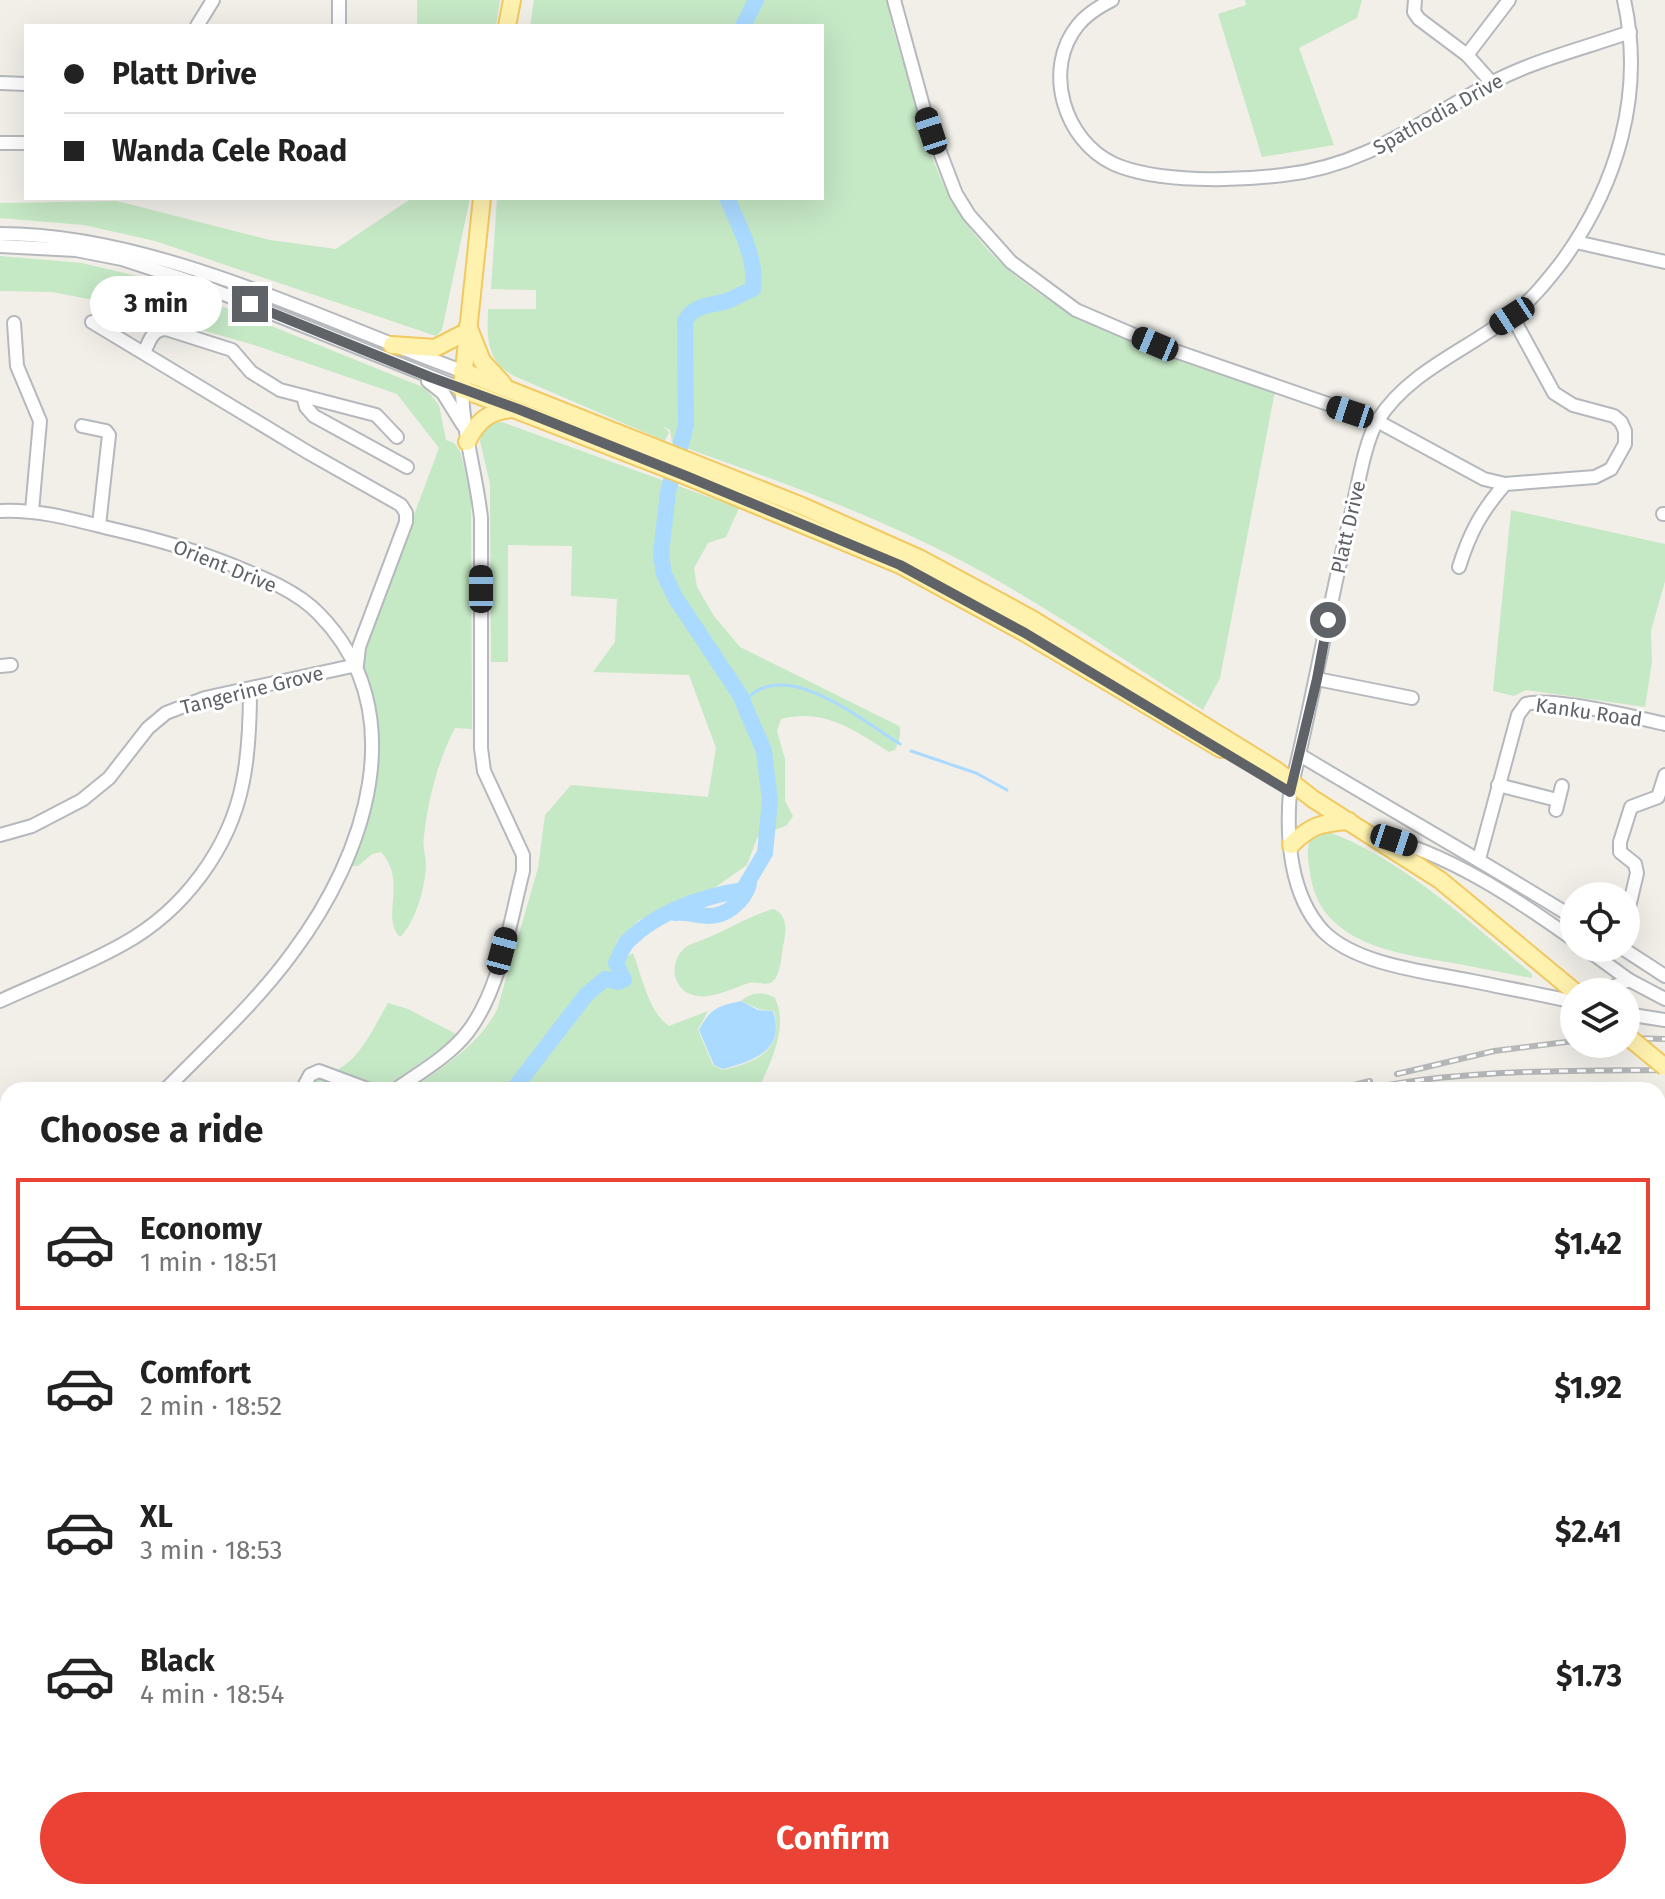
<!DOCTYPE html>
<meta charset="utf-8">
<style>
:root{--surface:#fff;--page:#f6f6f6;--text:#222;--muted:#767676;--line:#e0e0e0;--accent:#ea4335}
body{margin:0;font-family:"Fira Sans",sans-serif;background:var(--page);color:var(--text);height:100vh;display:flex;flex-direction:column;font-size:30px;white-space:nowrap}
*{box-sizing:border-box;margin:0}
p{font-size:26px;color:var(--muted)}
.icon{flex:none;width:44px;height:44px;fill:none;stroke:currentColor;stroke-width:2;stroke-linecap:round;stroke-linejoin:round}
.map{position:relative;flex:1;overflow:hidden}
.details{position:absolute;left:0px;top:1082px;width:1666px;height:818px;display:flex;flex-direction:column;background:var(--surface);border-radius:24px 24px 0 0;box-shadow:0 8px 32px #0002}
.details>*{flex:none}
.hud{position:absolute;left:24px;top:24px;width:800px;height:176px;border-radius:0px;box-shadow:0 8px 32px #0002;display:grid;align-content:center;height:176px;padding:0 40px;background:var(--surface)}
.controls{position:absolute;left:1560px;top:882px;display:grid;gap:16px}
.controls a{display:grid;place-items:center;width:80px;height:80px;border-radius:50%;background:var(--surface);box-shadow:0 8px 32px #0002;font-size:40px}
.end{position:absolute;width:36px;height:36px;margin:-18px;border:10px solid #5f6368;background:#fff;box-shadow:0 0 0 4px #fff}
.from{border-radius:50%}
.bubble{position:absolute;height:56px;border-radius:28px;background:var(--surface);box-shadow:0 8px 32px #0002;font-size:26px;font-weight:700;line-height:56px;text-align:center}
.car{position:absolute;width:24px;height:48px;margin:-24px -12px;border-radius:10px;box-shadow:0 0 6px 2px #0007;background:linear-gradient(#222 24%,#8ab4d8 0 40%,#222 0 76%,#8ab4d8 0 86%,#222 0)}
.hud b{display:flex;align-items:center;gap:28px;height:76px;font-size:30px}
.hud b+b{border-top:2px solid var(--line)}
.hud i{width:20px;height:20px;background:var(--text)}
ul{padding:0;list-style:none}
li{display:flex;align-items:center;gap:24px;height:132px;margin:0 16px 12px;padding:0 24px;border:4px solid transparent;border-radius:0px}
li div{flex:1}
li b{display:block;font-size:30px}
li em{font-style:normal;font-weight:700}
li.selected{border-color:var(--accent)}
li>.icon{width:72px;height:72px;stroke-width:1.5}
h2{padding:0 40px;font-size:36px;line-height:96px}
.button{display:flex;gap:16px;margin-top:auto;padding:16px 40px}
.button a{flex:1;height:92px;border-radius:48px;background:var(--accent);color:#fff;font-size:32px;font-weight:700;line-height:92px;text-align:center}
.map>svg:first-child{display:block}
.industrial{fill:#e0deda}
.green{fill:#c5e8c5}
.water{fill:#aadaff}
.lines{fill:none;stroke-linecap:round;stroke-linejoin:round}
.stream{stroke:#aadaff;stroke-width:3}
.canal{stroke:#aadaff;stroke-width:10}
.river{stroke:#aadaff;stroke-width:16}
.minor-casing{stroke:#b5b8bc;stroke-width:16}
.major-casing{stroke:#f2c960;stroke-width:20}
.highway-casing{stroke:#f9ab00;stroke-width:22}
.minor{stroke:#fff;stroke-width:12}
.major{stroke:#fff2af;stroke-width:16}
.highway{stroke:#fde293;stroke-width:18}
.rail-casing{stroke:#b6b7b8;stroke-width:6}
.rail{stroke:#fff;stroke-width:3;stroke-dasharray:9;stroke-linecap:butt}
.major-bridge-casing{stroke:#f2c960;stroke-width:20;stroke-linecap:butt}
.major-bridge{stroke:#fff2af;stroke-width:16}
.route{stroke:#5f6368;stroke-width:10}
.labels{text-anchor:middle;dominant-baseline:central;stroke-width:6;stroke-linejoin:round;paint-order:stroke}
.street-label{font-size:20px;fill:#5f6368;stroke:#fff}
</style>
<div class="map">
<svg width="1665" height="1899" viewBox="0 0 1665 1899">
<rect width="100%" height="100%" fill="#f1efe8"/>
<polygon class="industrial" points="1665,1389 1665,1867 1658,1867 1658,1391"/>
<g class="green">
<polygon points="417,0 500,0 496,26 417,26"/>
<path d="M534,0H887C892,32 904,63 913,94C923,129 932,165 950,197C1015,317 1155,351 1275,391L1220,678L1203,710C1123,660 1044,604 960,560C868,512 770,478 672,443L670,430L662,426L669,432L665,441L514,376C486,361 487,337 488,309H536V290L491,289L497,198H822V26H530Z"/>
<polygon points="1245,0 1362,0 1357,18 1299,48 1334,145 1262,157 1218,14 1246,5"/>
<polygon points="412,198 470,198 442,330 436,336 155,241 84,225 0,218 0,203 117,201 270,240 336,249"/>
<path d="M0,256L82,263L162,282L425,388L439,405L446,440L454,443L460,451L471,495L472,729L455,728C438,760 428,800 424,836C422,846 426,857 426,867C425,888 415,923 400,937C380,918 408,881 381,852L372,854L358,866H350C353,856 358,847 361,837C373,805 380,768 379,733C379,704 360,674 364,649L439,448L397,394L254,345L104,302L52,292L0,291Z"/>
<path d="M502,422L739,508L726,537L708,543L694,568L697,587L714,616L740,647L899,726C902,735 899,741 895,750L889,752C854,730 824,708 781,719L777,731L785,759V801L793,816L787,825L757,838L747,865L717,886L687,902L639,920L617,942L609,964L616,987L629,984L630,973L623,964L624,959L633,953C642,976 648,1011 669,1026L708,1011L698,1030L713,1065L723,1070C756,1063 785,1050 774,1011L759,1009L741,1001C751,992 763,991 775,998C789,1028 770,1063 758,1090H410C443,1067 477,1047 497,1010L538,868L545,815L571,785L708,797L716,748L689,675L593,672L615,642L617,599L571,596L572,546L508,545V662H491L490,484L480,441L482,431L488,423Z"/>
<polygon points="1511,510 1665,544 1665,581 1651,631 1652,662 1645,707 1526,690 1514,696 1493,691"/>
<path d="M1325,831C1398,855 1473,925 1532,974V978C1504,973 1475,967 1447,962C1395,953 1323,943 1311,879C1309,865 1305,850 1311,837Z"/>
<path d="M773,909C789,915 786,933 783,946C781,957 781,974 773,981C767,987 757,981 749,983C732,988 708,1002 690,994C667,984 671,950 694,943C721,934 746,917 773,909Z"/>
<path d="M388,1003L408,1009L456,1034L440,1049L382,1090H306C320,1073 321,1079 337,1070C361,1058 375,1025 388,1003Z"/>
<polygon points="8,1247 8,1373 0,1375 0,1250"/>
</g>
<path class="water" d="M741,1001L758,1010L773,1011C786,1050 754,1061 723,1069L714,1065L699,1030C710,1009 717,1006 741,1001Z"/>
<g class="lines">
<g class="stream">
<path d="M743,703C782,653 861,720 900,744"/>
<polyline points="911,751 976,773 1007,790"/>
<polyline points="373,1892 425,1898 522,1899"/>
<polyline points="1032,1892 1082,1899"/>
<polyline points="1397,1892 1399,1896"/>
<polyline points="1416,1892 1438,1897 1486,1899"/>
<polyline points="589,1899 629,1896 644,1899"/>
<polyline points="653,1899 694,1897 715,1899"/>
<polyline points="762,1899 771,1895 963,1892"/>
<polyline points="1134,1899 1169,1899"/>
<polyline points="1225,1899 1320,1897 1349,1892"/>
<polyline points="1537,1899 1600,1896 1665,1897"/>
</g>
<polyline class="canal" points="1658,1382 1665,1380"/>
<g class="river">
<polyline points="743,26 756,0"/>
<path d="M675,913C687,912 698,916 709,916C727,916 744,901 749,884"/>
<path d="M513,1090L586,995L605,979L618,982L624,980L616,963C620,956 622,947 628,941C657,912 703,896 743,890L765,853L770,801L764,751L740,695L675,597L664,574L661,554L668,492L686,425L685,321C694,304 711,306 727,301C736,297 744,293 753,289C757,258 739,226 727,198"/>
<polyline points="0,1324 8,1322"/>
</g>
<g class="minor-casing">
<g id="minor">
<polyline points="894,0 925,113 956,194 969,215 1011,262 1076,310 1155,344 1377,421 1484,479 1505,484 1595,477 1611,469 1625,444 1625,431 1621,422 1614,416 1573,405 1554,393 1512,316"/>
<path d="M1112,0C1100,6 1087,14 1078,25C1042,69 1064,141 1114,164C1157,183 1237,181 1283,175C1368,166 1421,120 1493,82C1535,60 1585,48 1630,32"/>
<polyline points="1415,0 1414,12 1419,19 1467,55 1492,83"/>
<polyline points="197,26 213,0"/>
<polyline points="339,26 339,0"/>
<polyline points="1467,55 1509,0"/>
<polyline points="0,83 26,84"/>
<polyline points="0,143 26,143"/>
<path d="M0,234C155,234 318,319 462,371"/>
<polyline points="1576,242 1665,262"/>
<path d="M0,246L76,250L122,259L201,285L462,389C463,435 476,472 481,518V748L484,771L523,855V871C510,922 500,991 467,1033C449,1056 419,1073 395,1090"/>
<polyline points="14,323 17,366 40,421 32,511"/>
<path d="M144,353C149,342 152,329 166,329L232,350L251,372L280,390L376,415L397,437"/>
<polyline points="428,381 443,393 463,425"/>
<polyline points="303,396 306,407 314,416 407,467"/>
<polyline points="82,426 106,431 109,435 99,525"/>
<path d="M0,511C37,509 72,519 108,528C147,537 186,547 224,562C256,575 295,589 319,614C415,712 365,856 293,952C256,1003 209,1045 165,1090"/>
<polyline points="1663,514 1665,514"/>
<path d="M1459,567C1470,532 1481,512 1505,484"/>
<polyline points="0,666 11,665"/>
<polyline points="1317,679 1412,698"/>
<path d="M1300,755C1391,810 1484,862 1574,918"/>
<polyline points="1498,785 1557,800"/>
<polyline points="1556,810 1562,786"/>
<polyline points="0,835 32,826 82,800 109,778 148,728 166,713 205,698 357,665 359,647 406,522 406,513 401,505 309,453 92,322"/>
<path d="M1377,836C1448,853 1515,898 1574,940"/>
<path d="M1479,859L1518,715L1526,704C1552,697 1635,717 1665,724"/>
<polyline points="1626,920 1637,873 1635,864 1620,852 1620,842 1631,807 1658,797 1665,775"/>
<polyline points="1585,948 1629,980 1665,999"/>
<polyline points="1622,948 1665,976"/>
<polyline points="1601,992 1629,980"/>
<path d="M0,1001C41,982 84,966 123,944C183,911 230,849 243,781C249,751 250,720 250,689"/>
<path d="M1574,1002C1540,994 1506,988 1472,981C1428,972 1356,965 1323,931C1290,895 1286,838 1290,792C1314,697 1329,602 1353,507C1358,484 1366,438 1378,420C1409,371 1467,350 1511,316C1531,301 1546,282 1561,263C1617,186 1645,94 1624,0"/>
<polyline points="1626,1014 1665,1020"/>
<polyline points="302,1090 310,1075 319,1071 370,1090"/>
<polyline points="0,1184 8,1186"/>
<polyline points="1658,1362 1665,1360"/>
<polyline points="72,1899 74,1892"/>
</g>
</g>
<g class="major-casing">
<g id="major">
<polyline points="507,26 512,0"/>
<polyline points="482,198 462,389 686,476 900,565 1025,633 1221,749"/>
<polyline points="468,326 482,361 503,384"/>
<polyline points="392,345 435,348 466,332"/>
<polyline points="462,371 802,506 921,559 1032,619 1276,770 1313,799 1440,880 1575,992"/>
<path d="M467,442C477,421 489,411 512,409"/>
<path d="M1291,845C1311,825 1321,823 1349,821"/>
</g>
</g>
<g class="highway-casing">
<g id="highway">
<polyline points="0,1892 8,1891"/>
<polyline points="37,1892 61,1899"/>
<polyline points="181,1892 237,1899"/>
<polyline points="94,1899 112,1892"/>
</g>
</g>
<use href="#minor" class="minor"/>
<use href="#major" class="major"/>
<use href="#highway" class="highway"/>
<g class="rail-casing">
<g id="rail">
<polyline points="1626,1038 1665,1039"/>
<polyline points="1397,1074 1494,1051 1574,1041"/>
<polyline points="1333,1090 1370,1081"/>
<path d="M1362,1090C1457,1069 1568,1071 1665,1070"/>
<polyline points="0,1432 8,1430"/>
<polyline points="1658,1828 1665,1828"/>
<polyline points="1658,1844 1665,1844"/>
<polyline points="1658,1873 1665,1873"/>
</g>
</g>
<use href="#rail" class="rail"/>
<g class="major-bridge-casing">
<polyline id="major-bridge" points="1626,1035 1665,1067"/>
</g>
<use href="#major-bridge" class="major-bridge"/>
</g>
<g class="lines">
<polyline class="route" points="250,304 430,377 518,409 686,476 900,565 1025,633 1290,792 1317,679 1328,620"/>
</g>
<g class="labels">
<g class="street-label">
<text transform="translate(1438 114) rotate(-29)">Spathodia Drive</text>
<text transform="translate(1348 527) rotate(-77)">Platt Drive</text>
<text transform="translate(225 566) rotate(22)">Orient Drive</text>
<text transform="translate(252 690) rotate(-14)">Tangerine Grove</text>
<text transform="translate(1589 712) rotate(8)">Kanku Road</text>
</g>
</g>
</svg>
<div class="controls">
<a><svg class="icon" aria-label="locate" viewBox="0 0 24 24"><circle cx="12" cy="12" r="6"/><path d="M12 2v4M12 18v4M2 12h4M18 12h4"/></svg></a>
<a><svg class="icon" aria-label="layers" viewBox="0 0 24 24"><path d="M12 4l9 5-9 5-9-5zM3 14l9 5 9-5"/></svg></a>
</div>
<i class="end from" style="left:1328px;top:620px"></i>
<i class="end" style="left:250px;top:304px"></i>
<div class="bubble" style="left:90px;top:276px;width:132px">3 min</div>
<i class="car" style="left:931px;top:131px;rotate:342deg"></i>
<i class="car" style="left:1512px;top:316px;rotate:237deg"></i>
<i class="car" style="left:1155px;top:344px;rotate:293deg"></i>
<i class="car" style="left:1350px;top:412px;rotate:288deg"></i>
<i class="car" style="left:481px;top:589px;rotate:0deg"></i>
<i class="car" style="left:1394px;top:840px;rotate:108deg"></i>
<i class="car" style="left:502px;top:951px;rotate:15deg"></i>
<div class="hud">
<b><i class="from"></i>Platt Drive</b>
<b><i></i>Wanda Cele Road</b>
</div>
<section class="details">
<h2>Choose a ride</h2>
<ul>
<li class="selected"><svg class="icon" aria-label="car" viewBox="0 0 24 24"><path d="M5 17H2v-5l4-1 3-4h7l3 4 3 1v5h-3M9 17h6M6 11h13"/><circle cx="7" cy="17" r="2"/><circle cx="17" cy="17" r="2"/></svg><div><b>Economy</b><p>1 min · 18:51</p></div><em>$1.42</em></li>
<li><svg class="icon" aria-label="car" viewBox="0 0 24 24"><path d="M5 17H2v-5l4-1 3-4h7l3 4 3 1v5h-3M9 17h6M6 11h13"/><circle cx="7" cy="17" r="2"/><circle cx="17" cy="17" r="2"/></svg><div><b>Comfort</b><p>2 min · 18:52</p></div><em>$1.92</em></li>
<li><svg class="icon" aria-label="car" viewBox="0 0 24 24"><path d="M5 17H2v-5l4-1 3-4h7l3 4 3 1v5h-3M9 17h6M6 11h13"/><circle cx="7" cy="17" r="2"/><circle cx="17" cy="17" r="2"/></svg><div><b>XL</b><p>3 min · 18:53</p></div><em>$2.41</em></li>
<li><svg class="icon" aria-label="car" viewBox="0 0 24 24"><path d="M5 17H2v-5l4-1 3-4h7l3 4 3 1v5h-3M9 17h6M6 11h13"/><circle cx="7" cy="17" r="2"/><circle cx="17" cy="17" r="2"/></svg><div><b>Black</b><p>4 min · 18:54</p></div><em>$1.73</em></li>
</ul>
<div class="button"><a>Confirm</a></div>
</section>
</div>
